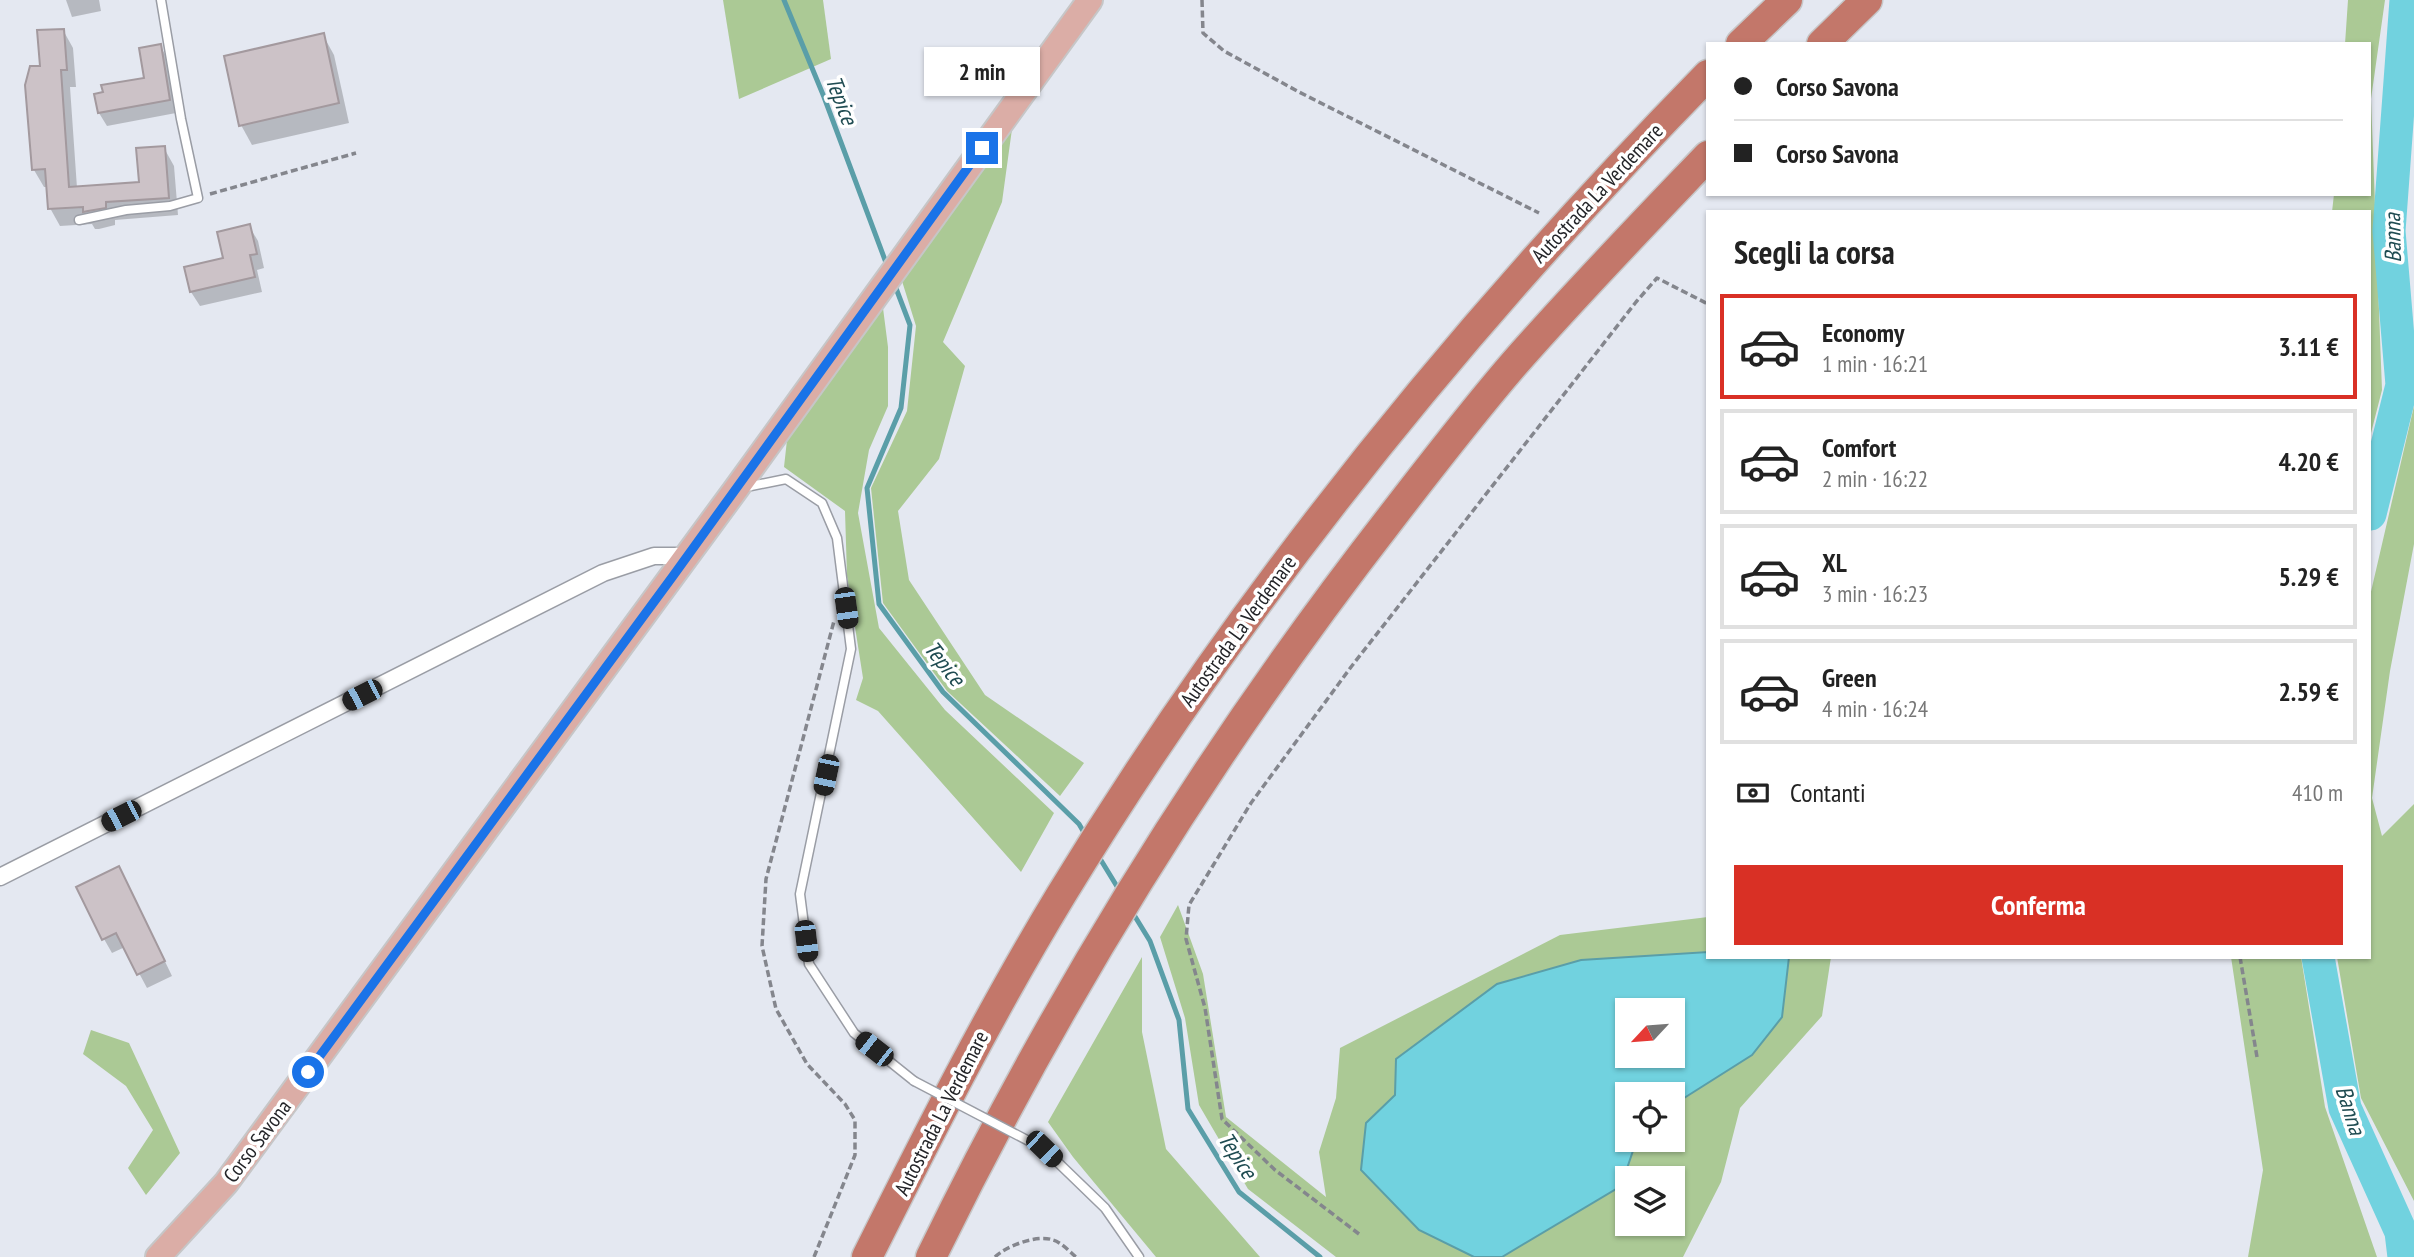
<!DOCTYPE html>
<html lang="it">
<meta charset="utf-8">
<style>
:root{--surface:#fff;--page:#f2f2f2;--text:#222;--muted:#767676;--line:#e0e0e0;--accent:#d93025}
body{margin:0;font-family:"PT Sans Narrow",sans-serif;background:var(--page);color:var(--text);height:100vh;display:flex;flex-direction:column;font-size:26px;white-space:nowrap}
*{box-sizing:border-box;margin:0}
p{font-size:23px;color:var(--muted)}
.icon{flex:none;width:38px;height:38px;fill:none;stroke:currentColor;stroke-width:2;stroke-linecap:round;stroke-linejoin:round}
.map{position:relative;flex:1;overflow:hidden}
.panel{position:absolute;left:1706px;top:210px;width:665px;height:749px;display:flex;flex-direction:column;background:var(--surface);border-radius:0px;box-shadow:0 2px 5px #0004}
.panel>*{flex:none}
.top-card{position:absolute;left:1706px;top:42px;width:665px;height:154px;border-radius:0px;box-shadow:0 2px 5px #0004;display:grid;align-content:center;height:154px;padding:0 28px;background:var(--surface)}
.needle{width:46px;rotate:244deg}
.fabs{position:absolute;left:1615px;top:998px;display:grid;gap:14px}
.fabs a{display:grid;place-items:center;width:70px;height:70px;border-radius:0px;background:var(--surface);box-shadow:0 2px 5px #0004;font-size:35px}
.end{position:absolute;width:32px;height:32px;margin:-16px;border:9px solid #1a73e8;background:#fff;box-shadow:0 0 0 4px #fff}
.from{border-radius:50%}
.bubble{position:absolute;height:49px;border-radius:0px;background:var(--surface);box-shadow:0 2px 5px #0004;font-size:23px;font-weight:700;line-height:49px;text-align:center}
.car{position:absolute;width:21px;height:42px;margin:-21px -10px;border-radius:9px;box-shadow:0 0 5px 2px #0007;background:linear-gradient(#222 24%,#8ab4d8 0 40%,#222 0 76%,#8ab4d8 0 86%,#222 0)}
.top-card b{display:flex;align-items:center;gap:24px;height:66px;font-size:26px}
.top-card b+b{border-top:2px solid var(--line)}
.top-card i{width:18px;height:18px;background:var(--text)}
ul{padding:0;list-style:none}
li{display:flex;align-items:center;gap:21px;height:105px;margin:0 14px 10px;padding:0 14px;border:4px solid var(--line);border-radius:0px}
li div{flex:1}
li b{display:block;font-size:26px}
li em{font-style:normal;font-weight:700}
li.selected{border-color:var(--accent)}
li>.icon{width:63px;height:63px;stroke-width:1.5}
h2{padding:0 28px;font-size:32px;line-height:84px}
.pay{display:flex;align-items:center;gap:18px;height:77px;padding:0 28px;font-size:26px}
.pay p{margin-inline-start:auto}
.action{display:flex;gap:14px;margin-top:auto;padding:14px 28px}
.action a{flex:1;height:80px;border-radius:0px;background:var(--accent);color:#fff;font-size:28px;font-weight:700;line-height:80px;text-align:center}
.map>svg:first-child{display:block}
.green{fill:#abc995;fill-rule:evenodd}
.water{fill:#71d2df;stroke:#5a9ea8;stroke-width:2;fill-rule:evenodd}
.shadow{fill:#0003}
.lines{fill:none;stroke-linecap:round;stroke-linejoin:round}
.stream{stroke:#5a9ea8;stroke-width:5}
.river{stroke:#71d2df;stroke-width:33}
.building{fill:#ccc2c7;stroke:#a3999e;stroke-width:2}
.lane-casing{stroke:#9a9da5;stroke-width:11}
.street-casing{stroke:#9a9da5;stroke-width:19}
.primary-casing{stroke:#c6c6c7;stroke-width:28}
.highway-casing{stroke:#c6c6c7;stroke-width:33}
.path{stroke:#84868d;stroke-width:3.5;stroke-dasharray:7 3.5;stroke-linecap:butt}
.lane{stroke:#fff;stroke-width:8}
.street{stroke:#fff;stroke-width:16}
.primary{stroke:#dbada6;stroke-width:24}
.highway{stroke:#c3776a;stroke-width:30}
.lane-bridge-casing{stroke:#9a9da5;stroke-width:11;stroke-linecap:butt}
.lane-bridge{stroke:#fff;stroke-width:8}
.route{stroke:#1a73e8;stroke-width:9}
.labels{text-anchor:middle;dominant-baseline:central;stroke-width:7;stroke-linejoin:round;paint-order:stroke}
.street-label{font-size:21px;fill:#232428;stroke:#fff}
.water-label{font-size:23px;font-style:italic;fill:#204c52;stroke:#fff}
</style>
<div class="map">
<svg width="2414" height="1257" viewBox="0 0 2414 1257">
<rect width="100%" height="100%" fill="#e4e8f1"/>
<g class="green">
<polygon points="723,0 823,0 831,59 739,99"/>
<polygon points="2348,0 2385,0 2371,99 2382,390 2370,437 2370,212 2332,212 2334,194 2370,194 2370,44 2345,44"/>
<polygon points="1012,129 1002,202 943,342 965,366 939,459 898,511 909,580 985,695 1084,763 1060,796 947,691 883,603 871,488 907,411 916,326 902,281"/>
<polygon points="883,308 888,347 888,406 869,450 858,513 879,628 945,710 1054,813 1021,872 878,711 856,700 863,678 847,576 845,511 784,467 787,440"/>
<polygon points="2414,406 2414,544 2390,671 2372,798 2382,836 2414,804 2414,1201 2361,1098 2337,957 2370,957 2370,596"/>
<path d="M1178,905L1203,974L1226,1117L1326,1197L1319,1152L1336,1098L1340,1048L1560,935L1708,917V957H1831L1822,1016L1740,1108L1721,1182L1683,1257H1336L1248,1189L1199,1105L1185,1018L1160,937ZM1628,1010H1673V1055H1628ZM1628,1094H1673V1139H1628ZM1628,1178H1673V1223H1628Z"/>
<polygon points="1142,957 1142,1032 1166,1149 1260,1257 1156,1257 1073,1157 1048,1122"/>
<polygon points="2231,957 2301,957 2325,1107 2377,1257 2248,1257 2263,1170"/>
<polygon points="91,1030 129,1043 180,1153 146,1195 128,1168 153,1130 126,1086 83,1054"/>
</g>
<path class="water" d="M1708,952V957H1789L1782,1017L1752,1055L1673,1105V1094H1628V1139H1637L1621,1186L1502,1257H1474L1419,1230L1361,1170L1366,1123L1395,1095L1396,1059L1497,984L1581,960ZM1628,1010H1673V1055H1628Z"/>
<g class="shadow">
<polygon points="66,0 99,0 101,11 72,17"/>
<polygon points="63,30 73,48 76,87 70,87 77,188 141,184 164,148 174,166 178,215 115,220 115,225 99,229 95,229 92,224 60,226 50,208 49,187 44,187 34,170 41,67"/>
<polygon points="323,35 334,55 349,123 252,145 241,125"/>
<polygon points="160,46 168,59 176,113 107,126 99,113 146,79"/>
<polygon points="249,226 258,241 264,268 257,270 262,292 200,306 191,292 225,260"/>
<polygon points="127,883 172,976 147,988 125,947 112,953 104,939"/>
</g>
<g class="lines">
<g class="stream">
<polyline points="784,0 824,97 888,268"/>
<polyline points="894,283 910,325 901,408 867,488 879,604 943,692 1079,824 1086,836"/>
<polyline points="1099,857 1121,893"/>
<polyline points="1131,910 1150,941 1179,1020 1188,1109 1239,1192 1320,1257"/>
</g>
<g class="river">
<polyline points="2370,514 2402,385 2389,231 2406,0"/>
<polyline points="2318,957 2345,1108 2401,1232 2404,1257"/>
</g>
</g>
<g class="building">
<polygon points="64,29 67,70 61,70 69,187 139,182 136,148 165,146 169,198 106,202 106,208 88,211 83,212 83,207 48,209 45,169 32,170 25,85 30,66 40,66 37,30"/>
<polygon points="324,33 339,103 239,126 224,56"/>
<polygon points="161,44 170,100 98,113 94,94 103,92 101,85 144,78 139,48"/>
<polygon points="250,224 257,254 250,255 255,277 190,292 184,267 223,258 217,232"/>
<polygon points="119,866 165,961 137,975 116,933 102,940 76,887"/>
</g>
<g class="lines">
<g class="lane-casing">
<g id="lane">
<polyline points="79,220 126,210 170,206 198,198 181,119 161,0"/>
<polyline points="746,487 786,479 822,503 837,538 851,649 800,894 809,964 854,1033 914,1081"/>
<polyline points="1044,1149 1105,1208 1139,1257"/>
</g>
</g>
<g class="street-casing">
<polyline id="street" points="0,877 603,573 654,556 687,556"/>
</g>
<g class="primary-casing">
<polyline id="primary" points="158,1257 226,1183 736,489 1090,0"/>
</g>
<g class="highway-casing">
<g id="highway">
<polyline points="1741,44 1787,0"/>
<polyline points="1822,44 1867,0"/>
<path d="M867,1257C928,1135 990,1012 1061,895C1243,596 1463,325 1708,75"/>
<path d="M931,1257C1058,996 1212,748 1390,519C1430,467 1470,415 1513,365C1576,293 1642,225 1708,156"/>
</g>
</g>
<g class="path">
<polyline points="1202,0 1203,33 1224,51 1299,92 1539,213"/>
<polyline points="210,194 356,153"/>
<polyline points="2240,957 2257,1057"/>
<polyline points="1359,1234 1275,1170 1222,1119 1205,1008 1186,939 1189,905 1251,803 1351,667 1636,302 1657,278 1708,304"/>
<polyline points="814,1257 855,1155 855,1120 845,1104 807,1064 776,1009 762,946 766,879 834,621"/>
<path d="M995,1257C1006,1246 1038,1234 1053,1240C1061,1242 1070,1252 1076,1257"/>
</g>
<use href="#lane" class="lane"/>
<use href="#street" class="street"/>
<use href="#primary" class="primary"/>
<use href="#highway" class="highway"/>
<g class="lane-bridge-casing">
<polyline id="lane-bridge" points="914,1081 1044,1149"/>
</g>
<use href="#lane-bridge" class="lane-bridge"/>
</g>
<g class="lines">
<polyline class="route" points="308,1072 673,576 982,148"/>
</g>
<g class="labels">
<g class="street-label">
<text transform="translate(1597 193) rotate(-47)">Autostrada La Verdemare</text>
<text transform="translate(1238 631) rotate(-54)">Autostrada La Verdemare</text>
<text transform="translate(941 1113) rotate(-63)">Autostrada La Verdemare</text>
<text transform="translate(257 1141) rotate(-53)">Corso Savona</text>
</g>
<g class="water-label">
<text transform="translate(842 100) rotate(69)">Tepice</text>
<text transform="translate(2392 238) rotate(-91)">Banna</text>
<text transform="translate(945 663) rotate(52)">Tepice</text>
<text transform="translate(2351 1110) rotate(72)">Banna</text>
<text transform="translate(1238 1155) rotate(57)">Tepice</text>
</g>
</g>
</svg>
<div class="fabs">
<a><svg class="needle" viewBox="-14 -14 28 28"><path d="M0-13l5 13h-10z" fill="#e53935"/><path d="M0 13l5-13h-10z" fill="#767676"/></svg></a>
<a><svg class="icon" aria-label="locate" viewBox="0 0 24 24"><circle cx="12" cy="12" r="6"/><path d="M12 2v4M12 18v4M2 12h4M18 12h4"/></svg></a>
<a><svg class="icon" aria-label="layers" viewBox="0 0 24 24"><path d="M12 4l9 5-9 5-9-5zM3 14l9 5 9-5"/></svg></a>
</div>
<i class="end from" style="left:308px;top:1072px"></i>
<i class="end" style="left:982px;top:148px"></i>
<div class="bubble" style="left:924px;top:47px;width:116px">2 min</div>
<i class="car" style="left:846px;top:608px;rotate:172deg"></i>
<i class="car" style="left:362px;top:695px;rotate:243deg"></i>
<i class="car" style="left:826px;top:775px;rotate:192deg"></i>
<i class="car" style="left:121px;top:816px;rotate:243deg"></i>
<i class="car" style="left:806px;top:941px;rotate:173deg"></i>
<i class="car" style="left:874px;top:1049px;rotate:308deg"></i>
<i class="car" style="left:1044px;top:1149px;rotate:134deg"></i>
<div class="top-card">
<b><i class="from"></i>Corso Savona</b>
<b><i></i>Corso Savona</b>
</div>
<section class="panel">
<h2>Scegli la corsa</h2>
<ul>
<li class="selected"><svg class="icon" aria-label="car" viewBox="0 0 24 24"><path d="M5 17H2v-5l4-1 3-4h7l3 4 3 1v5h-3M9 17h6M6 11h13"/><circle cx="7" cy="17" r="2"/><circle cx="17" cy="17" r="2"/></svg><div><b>Economy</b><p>1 min · 16:21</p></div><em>3.11 €</em></li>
<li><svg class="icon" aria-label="car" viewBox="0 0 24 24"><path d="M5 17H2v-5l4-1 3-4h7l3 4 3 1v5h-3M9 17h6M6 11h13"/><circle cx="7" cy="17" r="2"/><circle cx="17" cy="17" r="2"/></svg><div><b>Comfort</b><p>2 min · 16:22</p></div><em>4.20 €</em></li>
<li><svg class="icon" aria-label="car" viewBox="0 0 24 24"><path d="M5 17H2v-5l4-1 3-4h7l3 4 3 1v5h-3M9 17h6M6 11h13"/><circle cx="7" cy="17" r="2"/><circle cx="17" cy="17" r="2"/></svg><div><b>XL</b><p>3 min · 16:23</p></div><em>5.29 €</em></li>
<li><svg class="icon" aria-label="car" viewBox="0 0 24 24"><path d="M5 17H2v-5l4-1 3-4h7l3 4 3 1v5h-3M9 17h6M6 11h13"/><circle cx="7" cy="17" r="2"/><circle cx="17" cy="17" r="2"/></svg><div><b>Green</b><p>4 min · 16:24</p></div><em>2.59 €</em></li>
</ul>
<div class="pay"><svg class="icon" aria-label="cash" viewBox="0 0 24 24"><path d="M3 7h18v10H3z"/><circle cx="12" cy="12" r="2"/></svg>Contanti<p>410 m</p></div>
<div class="action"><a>Conferma</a></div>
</section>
</div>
